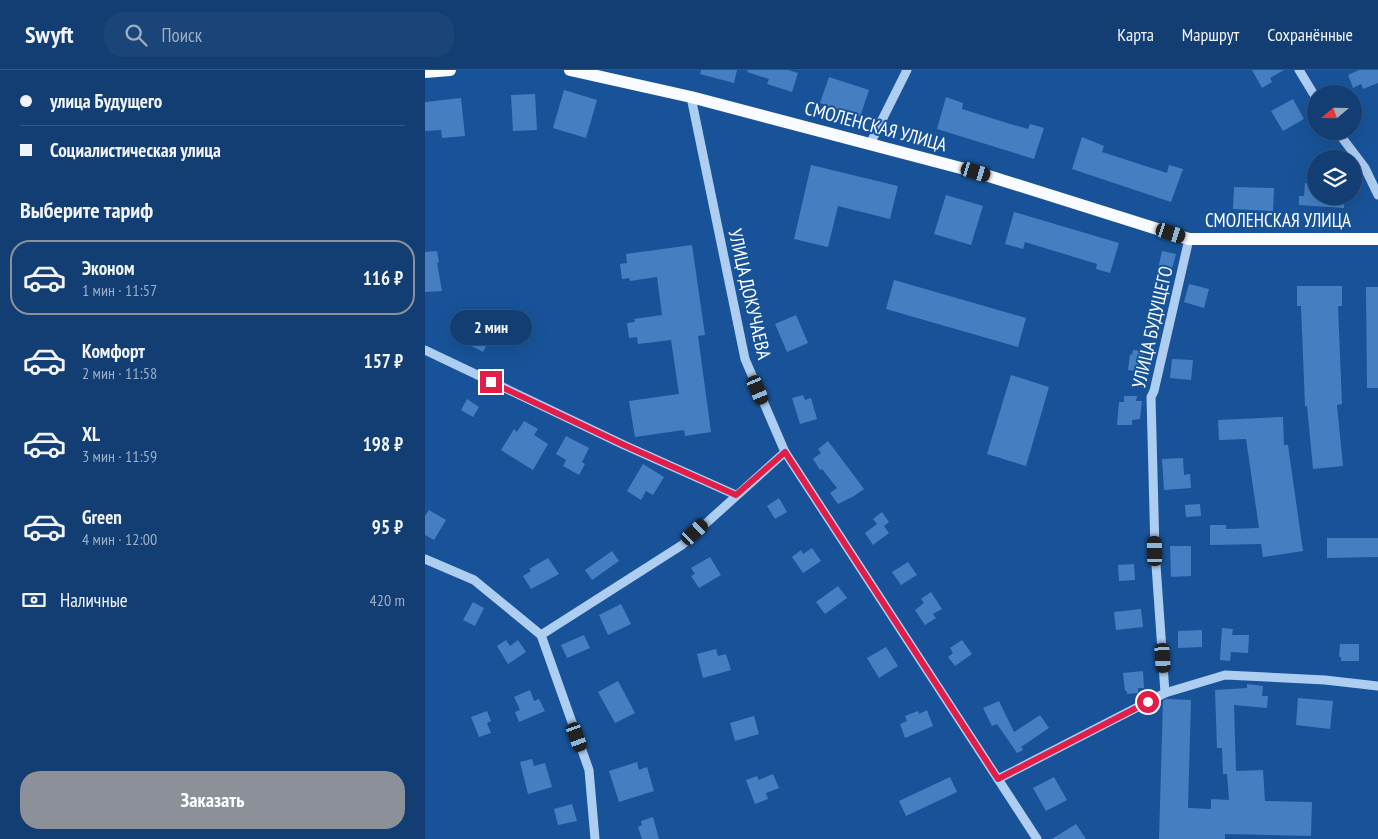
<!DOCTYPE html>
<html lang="ru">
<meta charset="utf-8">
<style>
:root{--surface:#123e73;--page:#1b4578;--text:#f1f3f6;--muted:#9caec4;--line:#315785;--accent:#8c9099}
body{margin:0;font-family:"PT Sans Narrow",sans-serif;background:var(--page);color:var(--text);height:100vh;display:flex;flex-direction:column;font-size:19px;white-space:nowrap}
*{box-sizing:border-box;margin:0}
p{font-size:16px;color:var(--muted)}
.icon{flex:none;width:28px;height:28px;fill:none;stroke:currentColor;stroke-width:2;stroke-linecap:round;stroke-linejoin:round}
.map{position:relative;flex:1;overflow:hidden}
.sheet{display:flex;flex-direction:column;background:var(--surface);width:425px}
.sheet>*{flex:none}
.hud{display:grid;align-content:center;height:110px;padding:0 20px;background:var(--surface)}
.needle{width:32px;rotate:250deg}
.tools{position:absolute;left:882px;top:15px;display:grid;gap:10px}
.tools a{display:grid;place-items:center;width:55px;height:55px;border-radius:50%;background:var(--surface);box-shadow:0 5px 20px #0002,0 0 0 1px var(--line);font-size:25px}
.end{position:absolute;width:22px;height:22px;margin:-11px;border:6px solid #e11d48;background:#fff;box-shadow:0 0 0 2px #fff}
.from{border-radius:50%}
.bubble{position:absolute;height:35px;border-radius:18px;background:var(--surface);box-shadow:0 5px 20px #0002,0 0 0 1px var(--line);font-size:16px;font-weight:700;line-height:35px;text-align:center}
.car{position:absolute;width:15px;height:30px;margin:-15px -8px;border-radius:6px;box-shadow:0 0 4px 1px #0007;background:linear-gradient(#222 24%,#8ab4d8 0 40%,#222 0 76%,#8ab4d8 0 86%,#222 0)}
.hud b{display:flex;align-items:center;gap:18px;height:48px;font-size:19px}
.hud b+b{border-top:1px solid var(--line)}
.hud i{width:12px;height:12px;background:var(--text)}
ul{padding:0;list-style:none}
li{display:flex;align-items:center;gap:15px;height:75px;margin:0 10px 8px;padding:0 10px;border:2px solid transparent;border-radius:20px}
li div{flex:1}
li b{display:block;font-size:19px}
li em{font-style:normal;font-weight:700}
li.active{border-color:var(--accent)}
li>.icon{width:45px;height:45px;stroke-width:1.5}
h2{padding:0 20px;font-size:22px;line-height:60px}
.pay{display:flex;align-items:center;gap:12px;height:55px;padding:0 20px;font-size:19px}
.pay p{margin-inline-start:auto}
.cta{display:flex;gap:10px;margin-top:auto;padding:10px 20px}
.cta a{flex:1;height:58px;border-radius:20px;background:var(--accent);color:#fff;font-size:20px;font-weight:700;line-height:58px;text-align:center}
header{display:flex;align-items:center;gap:30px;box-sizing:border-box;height:70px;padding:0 25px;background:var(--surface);border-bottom:1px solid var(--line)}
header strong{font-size:24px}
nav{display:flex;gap:28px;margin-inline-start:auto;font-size:18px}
.search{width:350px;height:45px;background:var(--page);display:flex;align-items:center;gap:12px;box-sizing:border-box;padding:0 18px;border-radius:20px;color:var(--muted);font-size:19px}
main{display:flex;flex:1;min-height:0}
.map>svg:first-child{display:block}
.building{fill:#457fc2}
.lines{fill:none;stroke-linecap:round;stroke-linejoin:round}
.minor{stroke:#adcdf1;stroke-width:9}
.major{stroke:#f8fbff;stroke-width:12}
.route{stroke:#e11d48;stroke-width:6}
.labels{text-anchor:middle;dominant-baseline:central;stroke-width:4;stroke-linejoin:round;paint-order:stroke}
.street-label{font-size:19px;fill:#fff;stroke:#185399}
</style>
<header>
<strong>Swyft</strong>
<div class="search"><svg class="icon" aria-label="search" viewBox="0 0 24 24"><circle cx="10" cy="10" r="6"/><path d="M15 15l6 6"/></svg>Поиск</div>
<nav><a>Карта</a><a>Маршрут</a><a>Сохранённые</a></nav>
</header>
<main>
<section class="sheet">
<div class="hud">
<b><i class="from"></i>улица Будущего</b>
<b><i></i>Социалистическая улица</b>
</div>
<h2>Выберите тариф</h2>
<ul>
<li class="active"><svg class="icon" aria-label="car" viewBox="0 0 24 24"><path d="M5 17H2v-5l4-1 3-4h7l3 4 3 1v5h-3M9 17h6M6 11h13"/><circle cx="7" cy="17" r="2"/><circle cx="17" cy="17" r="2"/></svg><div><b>Эконом</b><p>1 мин · 11:57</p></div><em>116 ₽</em></li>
<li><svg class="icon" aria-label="car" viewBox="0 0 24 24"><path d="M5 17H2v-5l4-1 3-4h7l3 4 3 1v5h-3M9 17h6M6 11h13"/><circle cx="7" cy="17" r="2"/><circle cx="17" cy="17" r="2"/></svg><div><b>Комфорт</b><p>2 мин · 11:58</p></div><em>157 ₽</em></li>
<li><svg class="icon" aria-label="car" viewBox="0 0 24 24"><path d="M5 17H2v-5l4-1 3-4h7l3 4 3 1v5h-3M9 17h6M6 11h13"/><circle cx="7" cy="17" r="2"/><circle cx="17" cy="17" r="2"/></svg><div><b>XL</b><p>3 мин · 11:59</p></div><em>198 ₽</em></li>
<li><svg class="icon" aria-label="car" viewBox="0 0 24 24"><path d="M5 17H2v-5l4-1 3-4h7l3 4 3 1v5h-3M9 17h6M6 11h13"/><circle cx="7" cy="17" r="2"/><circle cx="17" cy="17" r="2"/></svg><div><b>Green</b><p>4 мин · 12:00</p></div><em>95 ₽</em></li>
</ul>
<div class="pay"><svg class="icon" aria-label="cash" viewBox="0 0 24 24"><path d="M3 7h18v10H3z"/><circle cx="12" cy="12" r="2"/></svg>Наличные<p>420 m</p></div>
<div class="cta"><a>Заказать</a></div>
</section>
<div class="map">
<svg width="953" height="769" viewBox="0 0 953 769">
<rect width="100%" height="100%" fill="#185399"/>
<g class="building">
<polygon points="276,0 312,0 309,13 275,4"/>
<polygon points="323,0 363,0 373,3 367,22 342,14 344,9 322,2"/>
<polygon points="827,0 859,0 845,8 847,12 837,18"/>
<polygon points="934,0 953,0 953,13 938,19 936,14 928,18 923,5"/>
<polygon points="404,7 444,20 435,47 395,33"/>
<polygon points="139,20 172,30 161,68 128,58"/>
<polygon points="110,24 112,60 88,61 86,25"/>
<polygon points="521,27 538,33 537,39 582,53 603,59 605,54 619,58 609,89 512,59"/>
<polygon points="36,28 40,66 17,68 16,60 0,61 0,32"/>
<polygon points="868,29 879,49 858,61 846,41"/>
<polygon points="657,67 679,76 677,82 742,103 744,95 758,99 746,132 647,99"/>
<polygon points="386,95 473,116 465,149 413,136 403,177 369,169"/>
<polygon points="880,113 891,114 891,126 919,126 919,138 874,135 874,126 879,126"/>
<polygon points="809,117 849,118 848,141 808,139"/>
<polygon points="521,125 558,136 546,175 509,164"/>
<polygon points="589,142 694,173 685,203 671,199 672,194 600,172 598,179 580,174"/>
<polygon points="267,175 280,265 273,266 286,362 260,366 259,360 210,367 204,331 254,324 246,270 213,274 212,267 204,268 202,253 210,252 209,249 237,245 232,207 205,211 204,208 197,209 195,194 202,193 201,184"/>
<polygon points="12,181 14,192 12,193 17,221 0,222 0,182"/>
<polygon points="737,181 751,184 746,202 733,199"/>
<polygon points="469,210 601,248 593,277 461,239"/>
<polygon points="764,214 784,219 779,238 759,232"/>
<polygon points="872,216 917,216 917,236 913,236 917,334 912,335 918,396 888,399 882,336 880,336 876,236 872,236"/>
<polygon points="941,217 953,217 953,318 942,318"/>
<polygon points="371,245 383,273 362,282 350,254"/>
<polygon points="53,251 76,263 71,273 64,270 58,282 41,273"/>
<polygon points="708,280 719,281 719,286 726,287 724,303 703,300 705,284 707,285"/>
<polygon points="747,289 768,290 766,310 745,308"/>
<polygon points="586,305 624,317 601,396 562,384"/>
<polygon points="378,325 380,330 386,328 392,349 375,354 367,328"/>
<polygon points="699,326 712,326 711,331 717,331 715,349 707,350 707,355 692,355 694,332 699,332"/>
<polygon points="42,329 54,337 48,347 36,340"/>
<polygon points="858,347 859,375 863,375 878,481 838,487 836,474 785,475 785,455 801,455 801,459 834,458 821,369 794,370 793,350"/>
<polygon points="99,351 113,359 109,365 123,374 108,400 76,380 89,359 92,362"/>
<polygon points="141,366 164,378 157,392 160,394 154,405 138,396 141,390 131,384"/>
<polygon points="403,371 439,419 429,426 413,434 405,423 412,418 397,399 395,400 388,389 396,383 393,379"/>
<polygon points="758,388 759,405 765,404 766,418 739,420 737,389"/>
<polygon points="218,394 239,407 228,425 221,421 216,430 202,421"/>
<polygon points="354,428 362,442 350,449 342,436"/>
<polygon points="775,434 776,446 761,447 760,435"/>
<polygon points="4,440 21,450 9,470 0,465 0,446"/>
<polygon points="457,442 464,452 459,456 464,463 448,475 440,463 452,454 448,449"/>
<polygon points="902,468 953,468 953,487 902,488"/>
<polygon points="745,476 766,476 766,506 746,507"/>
<polygon points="387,478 396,491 378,503 367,487 376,480 378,484"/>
<polygon points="187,481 194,491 167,510 160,500"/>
<polygon points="285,487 296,505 274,518 266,506 270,504 266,498"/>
<polygon points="123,488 134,504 106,519 98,506 106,501 104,499"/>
<polygon points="483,492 492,505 476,515 467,502"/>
<polygon points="709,494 710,510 694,511 693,495"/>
<polygon points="413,516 422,528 400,544 391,532"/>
<polygon points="506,522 517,539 508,544 511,548 500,555 490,540 499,533 496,529"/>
<polygon points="48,532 59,538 50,556 38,550"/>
<polygon points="196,534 206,554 183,565 174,545"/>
<polygon points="716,539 718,557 691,560 689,542"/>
<polygon points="797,558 808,559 807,565 824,565 823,583 806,582 805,591 795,590"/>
<polygon points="777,560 777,577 753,578 753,561"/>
<polygon points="159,565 165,578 142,588 136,575"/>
<polygon points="81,570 85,576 93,570 101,582 83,594 72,576"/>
<polygon points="537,570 547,584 530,596 523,587 528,583 525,578"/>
<polygon points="915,574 934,574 934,591 916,591 916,587 914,587"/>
<polygon points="461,577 473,596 454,608 442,588"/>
<polygon points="291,579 293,586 301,584 306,600 278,608 272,584"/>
<polygon points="718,601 719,618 713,618 713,623 702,624 702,621 700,621 698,603"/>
<polygon points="193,611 210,643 190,653 173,622"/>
<polygon points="822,614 838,616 837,626 843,626 842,638 809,635 811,701 838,700 840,731 887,732 886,766 800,764 800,769 734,769 738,631 741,629 766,630 763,738 786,739 786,729 804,730 802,704 798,704 797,678 792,678 790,620 822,618"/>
<polygon points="105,620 109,631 114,629 120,641 94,652 90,642 95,640 89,627"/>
<polygon points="873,628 908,631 905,659 871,655"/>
<polygon points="574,631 589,662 615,645 624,658 596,677 598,680 592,683 572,654 567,656 558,638"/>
<polygon points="502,640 508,656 480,668 475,654 482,651 480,646 493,641 494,644"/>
<polygon points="62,641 66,651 62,653 66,663 54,667 46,647"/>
<polygon points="329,646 334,664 310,671 305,653"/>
<polygon points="107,689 109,696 120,693 127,717 103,724 95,692"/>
<polygon points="212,692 214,700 222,697 229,721 194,732 184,701"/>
<polygon points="348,704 354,718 341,723 343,729 330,734 321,710 332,706 334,710"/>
<polygon points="525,707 532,722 481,746 474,731"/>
<polygon points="629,707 642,730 621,741 608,718"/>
<polygon points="147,734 152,751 133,755 129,739"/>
<polygon points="228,747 234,769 217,769 213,757 217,755 216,751"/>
<polygon points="651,754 661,769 627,769"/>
</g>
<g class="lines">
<g class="minor">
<polyline points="874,0 891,28"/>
<polyline points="266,27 320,289 360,382 612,769"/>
<polyline points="912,61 940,98 953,125"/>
<polyline points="445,74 482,0"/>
<polyline points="0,280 199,375 311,425"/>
<polyline points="0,489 49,510 116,565 164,700 170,769"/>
<polyline points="116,565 257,475 360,382"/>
<polyline points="740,623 730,481 726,327 729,321 764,169"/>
<polyline points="573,709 740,623 800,605 900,610 953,616"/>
</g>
<g class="major">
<polyline points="145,0 266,27 551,102 764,169 953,169"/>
<polyline points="0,2 25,0"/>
</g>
</g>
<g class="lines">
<polyline class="route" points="66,312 199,375 311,425 360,382 573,709 723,632"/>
</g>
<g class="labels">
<g class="street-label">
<text transform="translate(451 56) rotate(15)">СМОЛЕНСКАЯ УЛИЦА</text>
<text x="853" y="150">СМОЛЕНСКАЯ УЛИЦА</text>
<text transform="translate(325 224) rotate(77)">УЛИЦА ДОКУЧАЕВА</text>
<text transform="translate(727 257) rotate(-77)">УЛИЦА БУДУЩЕГО</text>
</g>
</g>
</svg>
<div class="tools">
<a><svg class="needle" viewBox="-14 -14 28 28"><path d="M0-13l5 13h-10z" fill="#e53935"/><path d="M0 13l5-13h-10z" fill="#9caec4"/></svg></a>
<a><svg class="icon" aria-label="layers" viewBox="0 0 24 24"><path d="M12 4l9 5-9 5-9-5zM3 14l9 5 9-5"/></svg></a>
</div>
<i class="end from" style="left:723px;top:632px"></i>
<i class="end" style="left:66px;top:312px"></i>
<div class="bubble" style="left:25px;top:240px;width:82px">2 мин</div>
<i class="car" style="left:551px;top:102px;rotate:107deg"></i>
<i class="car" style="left:746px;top:163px;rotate:108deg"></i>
<i class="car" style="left:333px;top:320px;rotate:157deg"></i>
<i class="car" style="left:270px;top:462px;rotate:47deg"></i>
<i class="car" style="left:730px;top:481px;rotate:359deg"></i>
<i class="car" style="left:738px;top:588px;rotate:176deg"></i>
<i class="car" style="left:152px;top:667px;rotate:160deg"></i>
</div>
</main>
